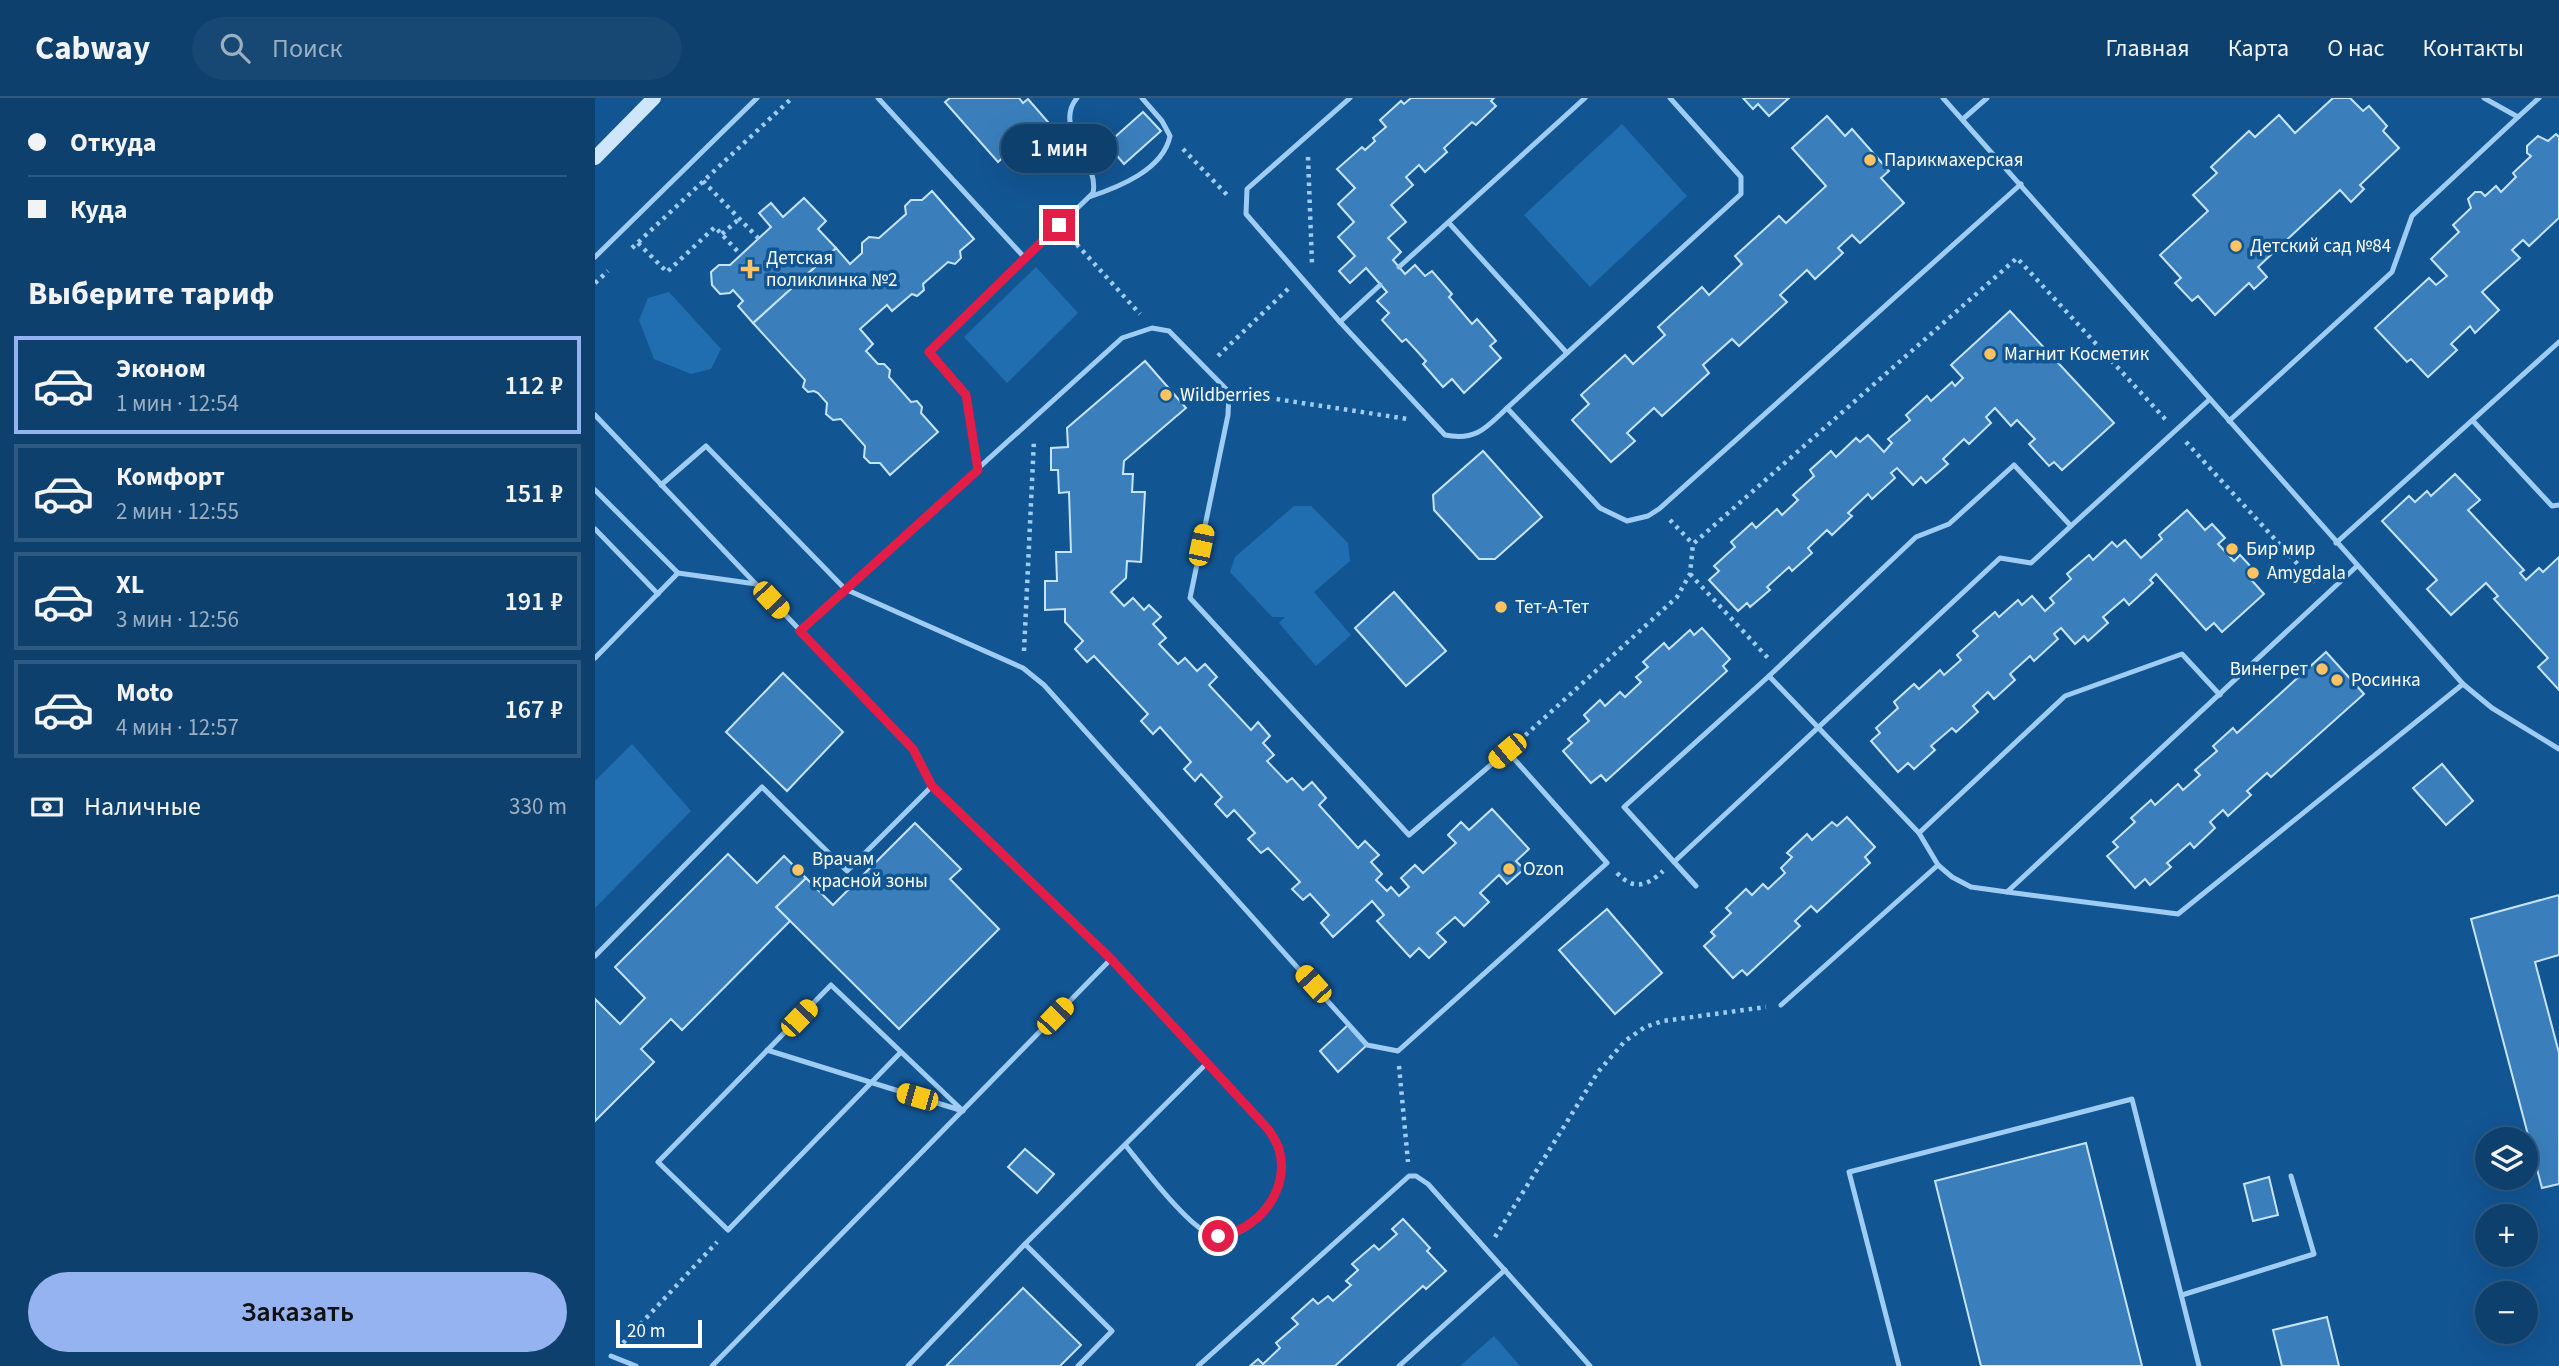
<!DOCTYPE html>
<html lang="ru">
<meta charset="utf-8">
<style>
:root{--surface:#0e406e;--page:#174773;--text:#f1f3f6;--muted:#9bafc2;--line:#2e5981;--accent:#95b2f1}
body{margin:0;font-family:"Source Sans 3",sans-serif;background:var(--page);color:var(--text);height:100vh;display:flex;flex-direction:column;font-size:26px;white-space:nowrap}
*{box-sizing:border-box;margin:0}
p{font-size:23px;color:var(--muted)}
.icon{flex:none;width:38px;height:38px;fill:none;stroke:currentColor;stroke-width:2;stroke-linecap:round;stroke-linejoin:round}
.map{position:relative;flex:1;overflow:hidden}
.drawer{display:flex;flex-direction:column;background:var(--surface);width:595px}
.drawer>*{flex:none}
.guide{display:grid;align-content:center;height:154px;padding:0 28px;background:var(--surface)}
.buttons{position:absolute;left:1880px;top:1029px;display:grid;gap:14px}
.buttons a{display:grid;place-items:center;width:63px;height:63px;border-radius:50%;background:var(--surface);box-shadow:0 7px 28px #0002,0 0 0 2px var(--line);font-size:35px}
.scale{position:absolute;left:21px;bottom:18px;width:86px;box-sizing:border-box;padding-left:7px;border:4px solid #fff;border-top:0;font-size:19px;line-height:24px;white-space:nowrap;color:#fff;-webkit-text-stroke:5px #125593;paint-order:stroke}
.end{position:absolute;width:32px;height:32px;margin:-16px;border:9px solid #e11d48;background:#fff;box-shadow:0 0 0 4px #fff}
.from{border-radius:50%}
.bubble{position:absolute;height:49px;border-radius:24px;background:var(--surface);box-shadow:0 7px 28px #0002,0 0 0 2px var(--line);font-size:23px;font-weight:600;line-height:49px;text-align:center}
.car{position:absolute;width:21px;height:42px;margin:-21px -10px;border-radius:9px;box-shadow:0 0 5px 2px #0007;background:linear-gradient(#f5c518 24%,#345 0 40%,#f5c518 0 76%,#345 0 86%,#f5c518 0)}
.guide b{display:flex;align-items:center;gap:24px;height:66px;font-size:26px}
.guide b+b{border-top:2px solid var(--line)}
.guide i{width:18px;height:18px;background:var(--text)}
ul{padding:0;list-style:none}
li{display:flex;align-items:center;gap:21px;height:98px;margin:0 14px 10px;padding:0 14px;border:4px solid var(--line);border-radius:0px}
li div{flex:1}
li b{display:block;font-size:26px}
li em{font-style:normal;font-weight:600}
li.active{border-color:var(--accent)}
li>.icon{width:63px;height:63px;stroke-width:1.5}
h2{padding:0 28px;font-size:32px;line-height:84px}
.pay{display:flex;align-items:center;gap:18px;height:77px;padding:0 28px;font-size:26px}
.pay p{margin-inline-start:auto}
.action{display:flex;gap:14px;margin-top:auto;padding:14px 28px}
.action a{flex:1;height:80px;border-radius:42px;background:var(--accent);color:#111;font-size:28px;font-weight:600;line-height:80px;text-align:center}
header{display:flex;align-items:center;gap:42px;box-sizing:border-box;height:98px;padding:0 35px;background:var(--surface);border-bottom:2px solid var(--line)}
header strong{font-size:33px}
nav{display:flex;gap:38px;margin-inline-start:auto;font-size:24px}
.search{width:490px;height:63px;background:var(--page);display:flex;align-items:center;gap:18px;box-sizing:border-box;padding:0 24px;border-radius:38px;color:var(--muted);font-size:26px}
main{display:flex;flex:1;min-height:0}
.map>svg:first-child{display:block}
.green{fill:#206eb0}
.building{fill:#3a7fbc;stroke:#c7e4fd;stroke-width:2}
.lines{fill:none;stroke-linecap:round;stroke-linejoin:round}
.path{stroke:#9fccf3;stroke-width:4.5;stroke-dasharray:3.5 5;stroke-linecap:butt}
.lane{stroke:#9fccf3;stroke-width:5}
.secondary{stroke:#cee6fc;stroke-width:14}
.route{stroke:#e11d48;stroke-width:9}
.poi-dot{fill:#ffc461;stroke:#125593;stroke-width:2.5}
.labels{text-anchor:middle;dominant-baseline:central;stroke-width:7;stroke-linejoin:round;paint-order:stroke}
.poi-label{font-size:19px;fill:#fff;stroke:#125593;text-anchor:start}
</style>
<header>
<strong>Cabway</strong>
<div class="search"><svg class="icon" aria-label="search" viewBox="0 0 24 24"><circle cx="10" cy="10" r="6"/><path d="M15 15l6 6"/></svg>Поиск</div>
<nav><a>Главная</a><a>Карта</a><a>О нас</a><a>Контакты</a></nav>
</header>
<main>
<section class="drawer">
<div class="guide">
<b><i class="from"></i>Откуда</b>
<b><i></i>Куда</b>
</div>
<h2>Выберите тариф</h2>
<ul>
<li class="active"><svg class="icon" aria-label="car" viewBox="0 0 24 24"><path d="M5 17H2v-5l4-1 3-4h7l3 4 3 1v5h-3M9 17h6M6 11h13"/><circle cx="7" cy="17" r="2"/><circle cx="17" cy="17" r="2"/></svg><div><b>Эконом</b><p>1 мин · 12:54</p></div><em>112 ₽</em></li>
<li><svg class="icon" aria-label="car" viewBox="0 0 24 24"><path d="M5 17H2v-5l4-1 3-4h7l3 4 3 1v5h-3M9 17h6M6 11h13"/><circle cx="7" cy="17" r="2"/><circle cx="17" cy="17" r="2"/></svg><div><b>Комфорт</b><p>2 мин · 12:55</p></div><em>151 ₽</em></li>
<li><svg class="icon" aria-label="car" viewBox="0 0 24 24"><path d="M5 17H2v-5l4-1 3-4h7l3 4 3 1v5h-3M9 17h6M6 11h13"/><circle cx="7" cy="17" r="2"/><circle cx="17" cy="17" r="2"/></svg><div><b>XL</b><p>3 мин · 12:56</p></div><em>191 ₽</em></li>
<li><svg class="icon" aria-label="car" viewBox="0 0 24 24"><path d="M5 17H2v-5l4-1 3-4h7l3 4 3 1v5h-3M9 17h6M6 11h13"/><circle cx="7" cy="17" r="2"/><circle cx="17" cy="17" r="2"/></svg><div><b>Moto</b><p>4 мин · 12:57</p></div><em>167 ₽</em></li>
</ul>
<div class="pay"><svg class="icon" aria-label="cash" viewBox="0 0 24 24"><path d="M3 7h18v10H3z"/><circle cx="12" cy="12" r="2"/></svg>Наличные<p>330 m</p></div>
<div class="action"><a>Заказать</a></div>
</section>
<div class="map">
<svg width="1964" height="1268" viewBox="0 0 1964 1268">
<rect width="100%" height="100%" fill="#125593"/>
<g class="green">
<polygon points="1027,26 1092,98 995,189 929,117"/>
<polygon points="441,169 483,215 412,285 369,239"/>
<polygon points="74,194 126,251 116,271 96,276 59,261 44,222 53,200"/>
<polygon points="699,408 716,408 753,445 755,463 719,494 756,537 721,568 684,525 690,519 677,519 635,474 640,459"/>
<polygon points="37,646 96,713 0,810 0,683"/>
<polygon points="899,1238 925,1268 865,1268"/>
</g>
<g class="building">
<polygon points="355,0 424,0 428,5 433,1 459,31 421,64 413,55 403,64 350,4"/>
<polygon points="816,0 899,0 896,3 901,8 881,27 877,24 849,50 852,54 830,74 824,67 811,79 818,87 796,107 811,124 793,140 806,154 798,162 810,176 820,167 830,178 837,173 857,196 854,199 877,226 882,221 901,243 895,248 906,260 869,295 857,281 848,289 828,266 831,263 811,241 807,244 787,222 794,215 782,203 792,194 771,170 755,185 744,173 760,158 743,139 759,124 743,106 760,90 742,71 767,49 770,52 780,43 778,40 791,29 785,22 806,3 809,6"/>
<polygon points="1148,0 1194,0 1174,18 1163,6 1158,11"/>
<polygon points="1738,0 1755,0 1768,13 1774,8 1792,28 1788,33 1804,50 1765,87 1769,91 1756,104 1745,92 1663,169 1672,179 1659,191 1654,185 1620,217 1603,198 1597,203 1580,185 1586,180 1565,157 1613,113 1598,97 1622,75 1616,69 1654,33 1660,39 1684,17 1700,35"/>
<polygon points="548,14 566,33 529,66 512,46"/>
<polygon points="1232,18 1250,38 1257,31 1294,73 1286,80 1309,105 1265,145 1257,137 1243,150 1248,155 1220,181 1212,172 1185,197 1192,204 1144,248 1137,241 1108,267 1114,275 1067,318 1059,310 1032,335 1040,343 1016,364 977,322 994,306 986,297 1030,257 1038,266 1070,237 1063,229 1107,189 1114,197 1147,166 1140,158 1184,118 1191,125 1231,88 1197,50"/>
<polygon points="1961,36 1964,39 1964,120 1934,148 1928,142 1917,152 1925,160 1887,194 1904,212 1880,235 1875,228 1856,246 1862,252 1833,279 1816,261 1812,264 1780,230 1834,180 1841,187 1852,178 1836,161 1864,134 1858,127 1876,110 1873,101 1880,94 1886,94 1890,98 1901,88 1906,94 1921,79 1918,75 1936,58 1932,55 1932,48 1943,38 1953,43"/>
<polygon points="337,93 379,141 365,153 366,160 360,166 353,164 328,186 329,192 322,198 317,196 297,213 292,207 265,231 278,246 271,253 283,266 289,266 295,272 294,279 316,304 322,303 327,309 326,315 343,334 295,377 285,365 275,365 269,359 270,348 246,321 238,322 231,316 232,305 223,295 219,293 213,294 208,289 210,282 158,225 241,150 255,166 267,155 267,145 274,139 284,140 311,116 310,108 316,102 327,102"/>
<polygon points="209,100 231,123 223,131 241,150 158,225 143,208 148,203 138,192 135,195 125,196 117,187 116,174 124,167 135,167 176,129 164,115 176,105 188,119"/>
<polygon points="1415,213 1519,325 1467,372 1459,364 1454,368 1434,346 1440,341 1422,322 1416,328 1400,310 1391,319 1396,325 1374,346 1369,341 1348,361 1353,366 1331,385 1326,379 1318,387 1302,370 1296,375 1300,380 1277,401 1273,396 1253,415 1257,418 1237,437 1232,432 1213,450 1217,455 1197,473 1194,469 1172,489 1175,492 1155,509 1152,505 1143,513 1114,482 1124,473 1119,468 1140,449 1136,444 1157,425 1161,430 1182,411 1187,417 1203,402 1198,397 1219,378 1215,372 1236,353 1241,359 1261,340 1265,344 1273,337 1289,354 1297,345 1293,341 1315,322 1311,317 1332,298 1336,303 1357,284 1360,288 1368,280 1356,267"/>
<polygon points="550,263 591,310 529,363 528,376 538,376 537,394 550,394 546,464 532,463 531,480 516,494 529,508 538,500 549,512 554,507 566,519 558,526 571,540 564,546 583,566 590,560 602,573 610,566 622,579 614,587 656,632 663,624 675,638 668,645 679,657 672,663 692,684 697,680 708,692 717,684 731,700 724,707 763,750 770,743 784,757 776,764 787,776 781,782 792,793 796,789 804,798 814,789 806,780 820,767 828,775 861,745 853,737 866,724 874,732 897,711 934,751 921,763 929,771 912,786 904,777 885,795 894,804 869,828 860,819 842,835 851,844 834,860 824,850 815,859 782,823 789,817 777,803 738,839 726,825 734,817 715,796 708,802 697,791 705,784 673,750 666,755 653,741 660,735 639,712 632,719 620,706 627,699 606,676 600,683 589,671 596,664 565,629 558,636 546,623 553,616 499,558 492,564 480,551 488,543 470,524 470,511 450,512 450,483 462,483 461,454 476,454 474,394 464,395 463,372 456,372 456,350 473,349 472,330"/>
<polygon points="888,353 947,419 900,461 884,461 839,412 838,397"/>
<polygon points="1860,376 1885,402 1873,412 1929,472 1925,475 1931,482 1944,470 1948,474 1964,459 1964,592 1943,569 1953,560 1899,501 1903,498 1891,485 1856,517 1832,491 1842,482 1787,423 1814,398 1820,404 1832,393 1836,398"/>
<polygon points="1592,412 1610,432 1617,426 1630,440 1623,446 1639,463 1645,457 1657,470 1651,476 1669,496 1627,534 1619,525 1611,532 1561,476 1555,482 1558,485 1534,507 1529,501 1508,519 1513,525 1493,543 1489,538 1480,546 1466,530 1459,536 1463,541 1439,563 1435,558 1415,576 1420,582 1399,601 1393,594 1378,608 1383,614 1361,634 1357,630 1336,648 1340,652 1319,671 1313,665 1303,674 1276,643 1285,635 1281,630 1303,610 1299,604 1319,586 1324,591 1345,572 1349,577 1366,562 1362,557 1383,538 1378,533 1400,514 1404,519 1423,502 1427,507 1437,498 1450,513 1459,505 1455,500 1476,481 1472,476 1494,457 1498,462 1517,444 1522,449 1530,442 1546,460 1567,441 1564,437"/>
<polygon points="799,494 851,553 811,588 760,530"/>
<polygon points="1107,530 1135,561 1128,568 1132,573 1011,683 1006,677 996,685 968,653 977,645 973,641 994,623 989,617 1005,602 1010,608 1025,594 1030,599 1046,584 1041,579 1053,569 1048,564 1069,545 1074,551 1095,532 1099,537"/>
<polygon points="1731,554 1769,596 1676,679 1672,675 1652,693 1656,697 1633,718 1628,712 1615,724 1620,730 1599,750 1595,745 1572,765 1576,769 1555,787 1550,781 1540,790 1512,758 1523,749 1518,744 1540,724 1536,720 1556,702 1560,707 1583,686 1588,692 1605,677 1600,672 1622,653 1618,648 1638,630 1642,635"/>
<polygon points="188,575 248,634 192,693 131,634"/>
<polygon points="1847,666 1878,703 1851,727 1818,690"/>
<polygon points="1252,719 1280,749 1270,759 1275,765 1222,814 1216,808 1200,823 1205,828 1152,877 1147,872 1138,880 1109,848 1120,838 1116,834 1136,815 1131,810 1151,791 1157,797 1168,786 1173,791 1190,775 1186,770 1197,759 1192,755 1212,736 1217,742 1237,724 1242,728"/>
<polygon points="320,725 366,771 355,781 404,831 304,931 181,809 211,780 238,807"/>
<polygon points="133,756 162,785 189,758 211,780 181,809 195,823 87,932 76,921 46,951 59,964 0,1023 0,901 25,926 50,900 20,869"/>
<polygon points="1964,797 1964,857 1940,864 1964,955 1964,1086 1947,1090 1876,821"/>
<polygon points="1012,811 1067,875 1020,916 964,852"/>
<polygon points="754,926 772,947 743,974 725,953"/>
<polygon points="1491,1045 1547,1268 1386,1268 1340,1083"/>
<polygon points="430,1051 459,1076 442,1095 413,1069"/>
<polygon points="1674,1079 1683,1117 1658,1123 1649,1086"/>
<polygon points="808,1121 835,1150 832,1153 851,1173 831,1191 828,1188 740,1268 655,1268 663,1261 668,1266 685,1250 681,1245 703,1226 697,1220 718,1201 723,1206 733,1198 738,1203 756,1187 751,1183 763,1172 757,1166 779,1147 784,1152 802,1136 797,1131"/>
<polygon points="428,1190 486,1247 465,1268 351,1268"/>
<polygon points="1732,1219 1744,1268 1687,1268 1678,1232"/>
</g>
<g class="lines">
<g class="path">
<polyline points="588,51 635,100"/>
<polyline points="713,59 717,166"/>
<polyline points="108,83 164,141"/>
<polyline points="127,136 144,121"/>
<polyline points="476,140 545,216"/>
<polyline points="43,145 72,174 120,129 146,157"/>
<polyline points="37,150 197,0"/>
<polyline points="0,185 13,173"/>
<polyline points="623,258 695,189"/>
<polyline points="648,296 813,321"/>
<polyline points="1591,344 1720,485"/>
<polyline points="1075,422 1098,446"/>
<polyline points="1095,476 1173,560"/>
<polyline points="429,553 439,342"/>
<polyline points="924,643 1082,499 1095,476 1098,446 1422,160 1571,322"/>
<path d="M1022,775C1039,793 1052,788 1068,773"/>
<polyline points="804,968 813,1064"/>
<polyline points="900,1139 1003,974 1030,943 1050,929 1068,923 1171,909"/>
<polyline points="28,1245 122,1144"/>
</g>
<g class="lane">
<polyline points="283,0 429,159"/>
<polyline points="755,0 652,91 651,116 745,224 785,187"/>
<polyline points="1075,0 1146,79 1146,96 912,310 1005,410 1032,423 1053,418 1064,411 1426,86"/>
<polyline points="1348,0 1868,586 1897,610 1964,651"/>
<polyline points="1889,0 1923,19 1944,0"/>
<polyline points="1368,21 1392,0"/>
<path d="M494,99C524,89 568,72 575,38L567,23L547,0"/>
<polyline points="854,125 972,255"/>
<polyline points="0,159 162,0"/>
<polyline points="804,169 990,0"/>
<path d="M745,224L850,337C881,343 891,330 912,310"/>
<polyline points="0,317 318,651 337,688 516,861 117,1268"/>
<polyline points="1634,323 1797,174 1817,118 1923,19"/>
<polyline points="1878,323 1957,408 1964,407"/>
<path d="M383,372L371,297L333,254L498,95C505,62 457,30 482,0"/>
<polyline points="66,387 111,348 250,491 428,570 449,587 772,947 803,953 1012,765 912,653 814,737 595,500 633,317 634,294 574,233 557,230 527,240 250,491 205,533"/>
<polyline points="0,392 83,475 161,486"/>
<polyline points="0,431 63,496"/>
<polyline points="1741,445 1964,244"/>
<polyline points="0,560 83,475"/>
<polyline points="1174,578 1321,439 1354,426 1419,367 1476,428 1615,301"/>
<polyline points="1324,735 1470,598 1587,556 1625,597"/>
<polyline points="1079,764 1405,460 1436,465 1476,428"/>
<polyline points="1101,788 1029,709 1174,578 1324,735 1343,767 1357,779 1376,789 1412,794 1762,468"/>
<polyline points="1412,794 1583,816 1868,586"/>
<polyline points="0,858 167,689 252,773 337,688"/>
<path d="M516,861L673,1031C680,1045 686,1056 686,1072C685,1104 647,1152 611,1134C589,1123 548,1069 531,1048"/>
<polyline points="1186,907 1343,767"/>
<polyline points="172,952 368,1013 236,887 63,1064 133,1132 305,955"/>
<polyline points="430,1146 517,1233 483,1268"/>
<polyline points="1587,1197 1719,1156 1696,1078"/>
<polyline points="16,1258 41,1268"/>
<polyline points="313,1268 430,1146 612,965"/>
<polyline points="603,1268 814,1078 821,1078 833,1086 995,1268"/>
<polyline points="804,1268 910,1172"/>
<polyline points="1304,1268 1254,1074 1537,1001 1604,1268"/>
</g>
<polyline class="secondary" points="0,60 59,0"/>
</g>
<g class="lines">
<path class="route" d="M464,127L334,254L371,297L383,372L205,533L318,651L337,688L516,861L673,1031C677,1037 682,1044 684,1051C696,1092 663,1133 623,1138"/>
</g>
<g class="poi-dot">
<circle cx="1275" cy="62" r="7"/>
<circle cx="1641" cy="148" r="7"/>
<path d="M151.5 160.5h7v7h7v7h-7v7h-7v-7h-7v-7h7z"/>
<circle cx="1395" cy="256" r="7"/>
<circle cx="571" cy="297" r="7"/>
<circle cx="1637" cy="451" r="7"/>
<circle cx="1658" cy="475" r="7"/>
<circle cx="906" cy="509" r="7"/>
<circle cx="1727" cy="571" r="7"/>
<circle cx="1742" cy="582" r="7"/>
<circle cx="914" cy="771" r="7"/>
<circle cx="203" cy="772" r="7"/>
</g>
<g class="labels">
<g class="poi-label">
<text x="1289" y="62">Парикмахерская</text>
<text x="1655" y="148">Детский сад №84</text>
<text x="171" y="160">Детская<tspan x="171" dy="22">поликлинка №2</tspan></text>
<text x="1409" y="256">Магнит Косметик</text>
<text x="585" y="297">Wildberries</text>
<text x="1651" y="451">Бир мир</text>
<text x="1672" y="475">Amygdala</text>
<text x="920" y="509">Тет-А-Тет</text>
<text x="1713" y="571" text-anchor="end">Винегрет</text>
<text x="1756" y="582">Росинка</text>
<text x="217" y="761">Врачам<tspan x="217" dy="22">красной зоны</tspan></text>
<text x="928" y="771">Ozon</text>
</g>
</g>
</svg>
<div class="buttons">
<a><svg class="icon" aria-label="layers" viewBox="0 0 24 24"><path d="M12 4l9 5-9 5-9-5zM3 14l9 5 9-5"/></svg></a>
<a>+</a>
<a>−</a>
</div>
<div class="scale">20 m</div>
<i class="end from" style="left:623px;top:1138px"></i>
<i class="end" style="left:464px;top:127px"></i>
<div class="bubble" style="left:406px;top:26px;width:116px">1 мин</div>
<i class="car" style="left:606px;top:447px;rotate:12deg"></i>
<i class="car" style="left:176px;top:502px;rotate:137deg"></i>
<i class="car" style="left:912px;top:653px;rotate:230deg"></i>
<i class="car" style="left:718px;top:886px;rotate:318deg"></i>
<i class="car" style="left:460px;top:918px;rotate:44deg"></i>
<i class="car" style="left:204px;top:920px;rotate:44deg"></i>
<i class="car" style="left:322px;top:999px;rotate:286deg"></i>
</div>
</main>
